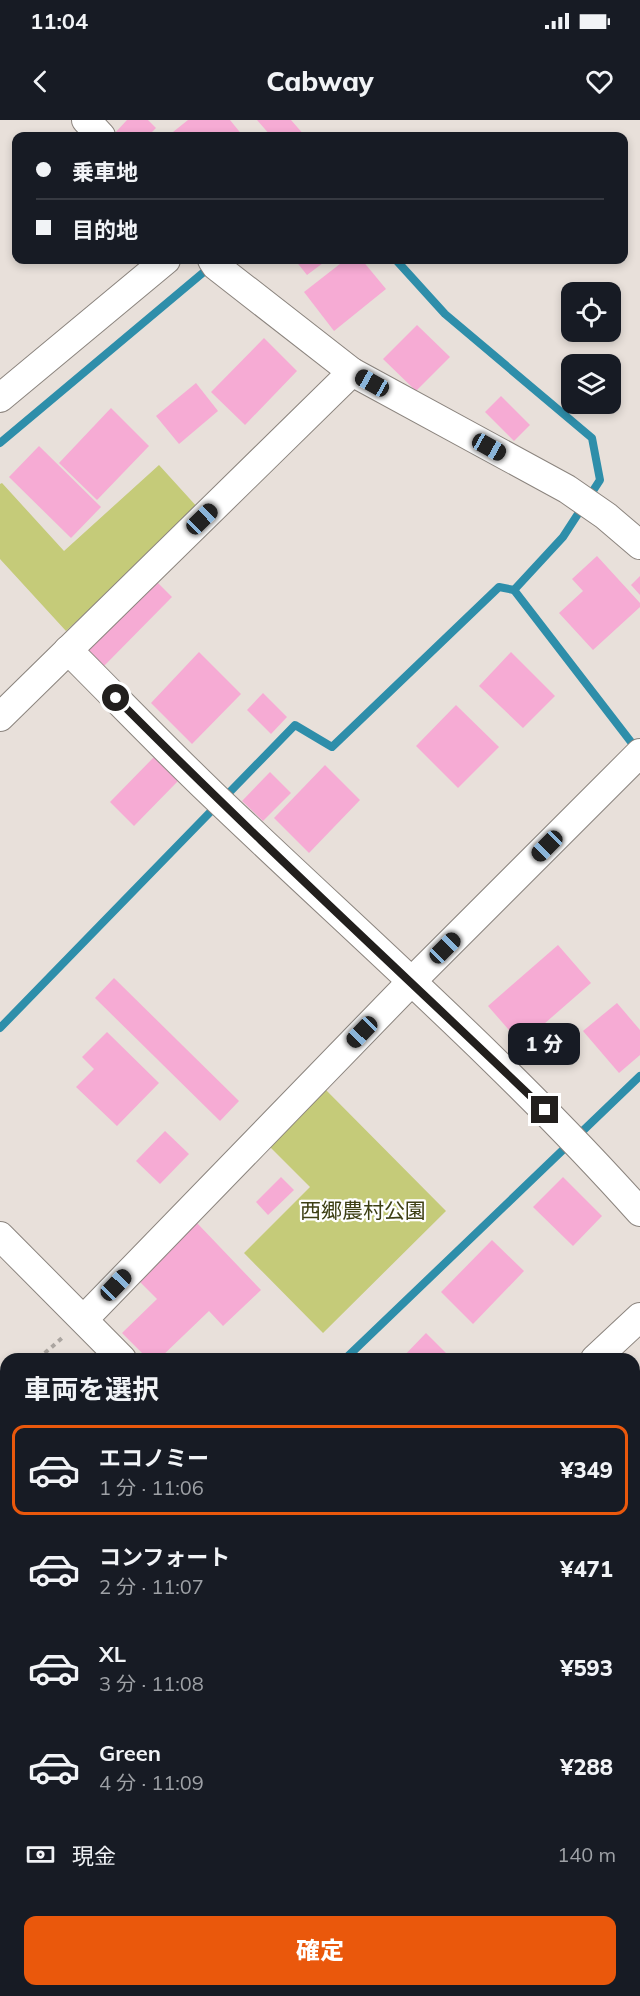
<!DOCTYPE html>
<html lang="ja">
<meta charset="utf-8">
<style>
:root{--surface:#171b24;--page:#242831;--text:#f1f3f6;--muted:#9ea1a6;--line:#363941;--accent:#ea580c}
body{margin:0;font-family:Mulish,"Noto Sans JP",sans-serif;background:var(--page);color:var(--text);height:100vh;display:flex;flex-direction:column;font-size:22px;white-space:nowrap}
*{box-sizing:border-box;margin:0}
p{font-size:20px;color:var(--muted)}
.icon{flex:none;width:33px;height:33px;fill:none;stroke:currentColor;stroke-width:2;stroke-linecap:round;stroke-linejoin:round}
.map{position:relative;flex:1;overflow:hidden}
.sheet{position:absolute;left:0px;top:1233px;width:640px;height:644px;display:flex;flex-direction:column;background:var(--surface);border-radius:18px 18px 0 0;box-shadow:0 3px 9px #0003}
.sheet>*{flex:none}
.banner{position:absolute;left:12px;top:12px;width:616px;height:132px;border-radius:12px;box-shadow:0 3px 9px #0003;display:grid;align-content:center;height:132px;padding:0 24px;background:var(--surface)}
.tools{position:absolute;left:561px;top:162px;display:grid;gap:12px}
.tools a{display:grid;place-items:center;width:60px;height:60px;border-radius:12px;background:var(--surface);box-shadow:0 3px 9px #0003;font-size:30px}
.end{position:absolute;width:27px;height:27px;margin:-14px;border:8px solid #221f1d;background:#fff;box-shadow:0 0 0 3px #fff}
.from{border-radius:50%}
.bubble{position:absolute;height:42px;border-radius:12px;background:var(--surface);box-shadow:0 3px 9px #0003;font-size:20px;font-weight:800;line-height:42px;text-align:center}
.car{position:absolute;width:18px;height:36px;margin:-18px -9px;border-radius:8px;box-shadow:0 0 4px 2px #0007;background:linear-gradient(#222 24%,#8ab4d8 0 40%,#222 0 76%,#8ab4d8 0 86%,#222 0)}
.banner b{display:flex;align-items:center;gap:21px;height:57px;font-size:22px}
.banner b+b{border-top:2px solid var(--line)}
.banner i{width:15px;height:15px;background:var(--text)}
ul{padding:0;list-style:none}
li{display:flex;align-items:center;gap:18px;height:90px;margin:0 12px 9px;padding:0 12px;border:3px solid transparent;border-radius:12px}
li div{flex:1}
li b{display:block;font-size:22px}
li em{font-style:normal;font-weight:800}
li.current{border-color:var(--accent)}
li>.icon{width:54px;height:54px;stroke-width:1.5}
h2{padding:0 24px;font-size:27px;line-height:72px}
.pay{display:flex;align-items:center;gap:15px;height:66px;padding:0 24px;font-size:22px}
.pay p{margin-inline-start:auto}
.action{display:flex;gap:12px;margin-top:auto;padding:12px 24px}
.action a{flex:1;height:69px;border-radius:12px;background:var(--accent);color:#fff;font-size:24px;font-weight:800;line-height:69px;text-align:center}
.status{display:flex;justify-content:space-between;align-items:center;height:42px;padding:0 30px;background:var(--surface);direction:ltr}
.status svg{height:16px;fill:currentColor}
header{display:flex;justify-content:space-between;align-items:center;height:78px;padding:0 24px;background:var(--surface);font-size:27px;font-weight:800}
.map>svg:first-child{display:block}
.green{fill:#c5cb79}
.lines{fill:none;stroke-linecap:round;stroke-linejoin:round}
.stream{stroke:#2e8eaa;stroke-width:8}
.building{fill:#f6abd4}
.minor-casing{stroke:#8b847e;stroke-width:30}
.path{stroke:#aba5a0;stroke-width:4;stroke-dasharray:4.5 4.5;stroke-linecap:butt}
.minor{stroke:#fff;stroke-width:28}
.route{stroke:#221f1d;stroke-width:8}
.labels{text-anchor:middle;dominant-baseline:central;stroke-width:4.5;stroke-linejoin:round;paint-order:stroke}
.park-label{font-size:21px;fill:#3d3f14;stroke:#fff}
</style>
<div class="status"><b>11:04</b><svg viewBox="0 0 49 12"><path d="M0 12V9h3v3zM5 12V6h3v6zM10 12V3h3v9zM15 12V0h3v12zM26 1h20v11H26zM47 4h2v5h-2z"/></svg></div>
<header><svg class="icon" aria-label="back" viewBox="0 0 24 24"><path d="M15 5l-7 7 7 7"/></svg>Cabway<svg class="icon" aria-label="heart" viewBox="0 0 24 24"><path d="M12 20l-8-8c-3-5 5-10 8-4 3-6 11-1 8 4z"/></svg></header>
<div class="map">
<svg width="640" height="1876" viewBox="0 0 640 1876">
<rect width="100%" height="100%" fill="#e8e0da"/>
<g class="green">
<polygon points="159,345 199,389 66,511 0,439 0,364 2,363 64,431"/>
<polygon points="322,966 446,1091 323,1213 244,1133 310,1067 265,1022"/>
</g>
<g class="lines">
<g class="stream">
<polyline points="396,140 445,194 592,318 600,360 563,417 514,470 638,631"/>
<polyline points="0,323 211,146"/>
<polyline points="0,908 295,605 332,627 499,467 514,470"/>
<polyline points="345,1239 640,956"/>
<polyline points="0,1570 6,1564"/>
<polyline points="0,1637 6,1643"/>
<polyline points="227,1870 232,1876"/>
</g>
</g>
<g class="building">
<polygon points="127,0 148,0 156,8 148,16 117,16 114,14"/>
<polygon points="188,0 230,0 243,16 168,16"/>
<polygon points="257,0 291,0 305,16 271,16"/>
<polygon points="295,140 327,140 307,155"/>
<polygon points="345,140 362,140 386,169 334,211 304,172"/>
<polygon points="417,205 450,237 416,271 383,239"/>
<polygon points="264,218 297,251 245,305 211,272"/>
<polygon points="196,263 218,291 179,324 156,296"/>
<polygon points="501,276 530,305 514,321 485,292"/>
<polygon points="111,288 149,326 97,380 59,343"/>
<polygon points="39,326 101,387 71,418 9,357"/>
<polygon points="597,436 640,483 640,487 593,530 559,493 583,471 572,459"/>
<polygon points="640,456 640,475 631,465"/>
<polygon points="155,460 172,477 102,548 85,531"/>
<polygon points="199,532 241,574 192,624 151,583"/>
<polygon points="511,532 555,576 523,608 479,566"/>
<polygon points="263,573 287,597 271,614 247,590"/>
<polygon points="456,585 499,627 458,668 416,626"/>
<polygon points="154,637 178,661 134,706 110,682"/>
<polygon points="325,645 360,680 309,733 274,698"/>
<polygon points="270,652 291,673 263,701 242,681"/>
<polygon points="558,825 591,863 521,924 488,886"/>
<polygon points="114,858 239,981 220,1001 95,878"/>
<polygon points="617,883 640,910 640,935 619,953 583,911"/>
<polygon points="107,912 159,963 117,1006 76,967 94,949 82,937"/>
<polygon points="165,1011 189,1034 160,1064 136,1041"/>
<polygon points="281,1057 294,1070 268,1095 256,1082"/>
<polygon points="563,1057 602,1096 573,1126 533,1087"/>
<polygon points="197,1103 261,1170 223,1206 209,1191 159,1239 148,1239 122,1213 157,1179 138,1160"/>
<polygon points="492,1120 524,1151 473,1204 441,1172"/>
<polygon points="426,1213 452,1239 401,1239"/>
</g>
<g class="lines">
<g class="minor-casing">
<g id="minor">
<polyline points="86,0 101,16"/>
<polyline points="212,140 216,146 352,252 567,369 606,396 640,425"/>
<polyline points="0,278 166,140"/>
<path d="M68,530C116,578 163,627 212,674C356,812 507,943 640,1092"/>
<polyline points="0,597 352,252"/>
<polyline points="0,1116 122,1239"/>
<polyline points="84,1199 411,862 640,633"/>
<polyline points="595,1239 640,1197"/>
<polyline points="0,1715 6,1722"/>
<polyline points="288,1870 293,1876"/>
<polyline points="77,1876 83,1870"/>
</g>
</g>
<g class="path">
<polyline points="38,1239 62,1218"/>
<polyline points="0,1272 6,1267"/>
<polyline points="0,1589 6,1595"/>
</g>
<use href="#minor" class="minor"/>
</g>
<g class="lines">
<path class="route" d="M116,578C256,719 402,853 545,990"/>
</g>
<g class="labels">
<g class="park-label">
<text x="363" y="1090">西郷農村公園</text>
</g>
</g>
</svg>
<div class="tools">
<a><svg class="icon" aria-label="locate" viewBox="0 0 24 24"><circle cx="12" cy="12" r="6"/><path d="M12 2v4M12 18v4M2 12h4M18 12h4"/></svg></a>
<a><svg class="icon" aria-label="layers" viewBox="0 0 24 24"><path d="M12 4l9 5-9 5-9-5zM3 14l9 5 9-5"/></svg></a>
</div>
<i class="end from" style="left:116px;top:578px"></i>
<i class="end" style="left:545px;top:990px"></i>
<div class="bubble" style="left:508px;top:903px;width:72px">1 分</div>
<i class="car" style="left:372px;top:263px;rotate:299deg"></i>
<i class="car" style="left:489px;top:327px;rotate:119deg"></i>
<i class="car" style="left:202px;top:399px;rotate:46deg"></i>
<i class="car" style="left:547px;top:726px;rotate:225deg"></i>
<i class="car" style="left:445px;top:828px;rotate:45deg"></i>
<i class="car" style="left:362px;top:912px;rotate:224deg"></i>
<i class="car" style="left:116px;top:1165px;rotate:44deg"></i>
<div class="banner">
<b><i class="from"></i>乗車地</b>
<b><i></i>目的地</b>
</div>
<section class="sheet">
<h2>車両を選択</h2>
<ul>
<li class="current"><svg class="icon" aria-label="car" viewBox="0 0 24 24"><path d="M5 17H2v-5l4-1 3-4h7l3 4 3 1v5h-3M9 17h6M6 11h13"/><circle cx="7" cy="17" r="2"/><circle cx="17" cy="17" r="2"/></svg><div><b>エコノミー</b><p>1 分 · 11:06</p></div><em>¥349</em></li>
<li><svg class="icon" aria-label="car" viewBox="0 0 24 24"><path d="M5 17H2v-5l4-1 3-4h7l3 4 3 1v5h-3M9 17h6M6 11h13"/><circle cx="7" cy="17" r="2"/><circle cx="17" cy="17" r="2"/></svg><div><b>コンフォート</b><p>2 分 · 11:07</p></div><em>¥471</em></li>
<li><svg class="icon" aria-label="car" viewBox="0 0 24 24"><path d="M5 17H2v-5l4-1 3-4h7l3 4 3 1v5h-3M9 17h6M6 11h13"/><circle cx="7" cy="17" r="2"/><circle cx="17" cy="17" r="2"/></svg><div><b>XL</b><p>3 分 · 11:08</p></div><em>¥593</em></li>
<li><svg class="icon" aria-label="car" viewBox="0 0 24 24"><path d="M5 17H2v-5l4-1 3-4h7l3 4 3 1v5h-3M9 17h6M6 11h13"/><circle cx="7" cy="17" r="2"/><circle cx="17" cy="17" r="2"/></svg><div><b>Green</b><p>4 分 · 11:09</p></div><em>¥288</em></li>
</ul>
<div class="pay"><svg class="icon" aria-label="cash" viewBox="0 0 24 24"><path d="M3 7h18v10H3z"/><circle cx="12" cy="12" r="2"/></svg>現金<p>140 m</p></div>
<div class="action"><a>確定</a></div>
</section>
</div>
